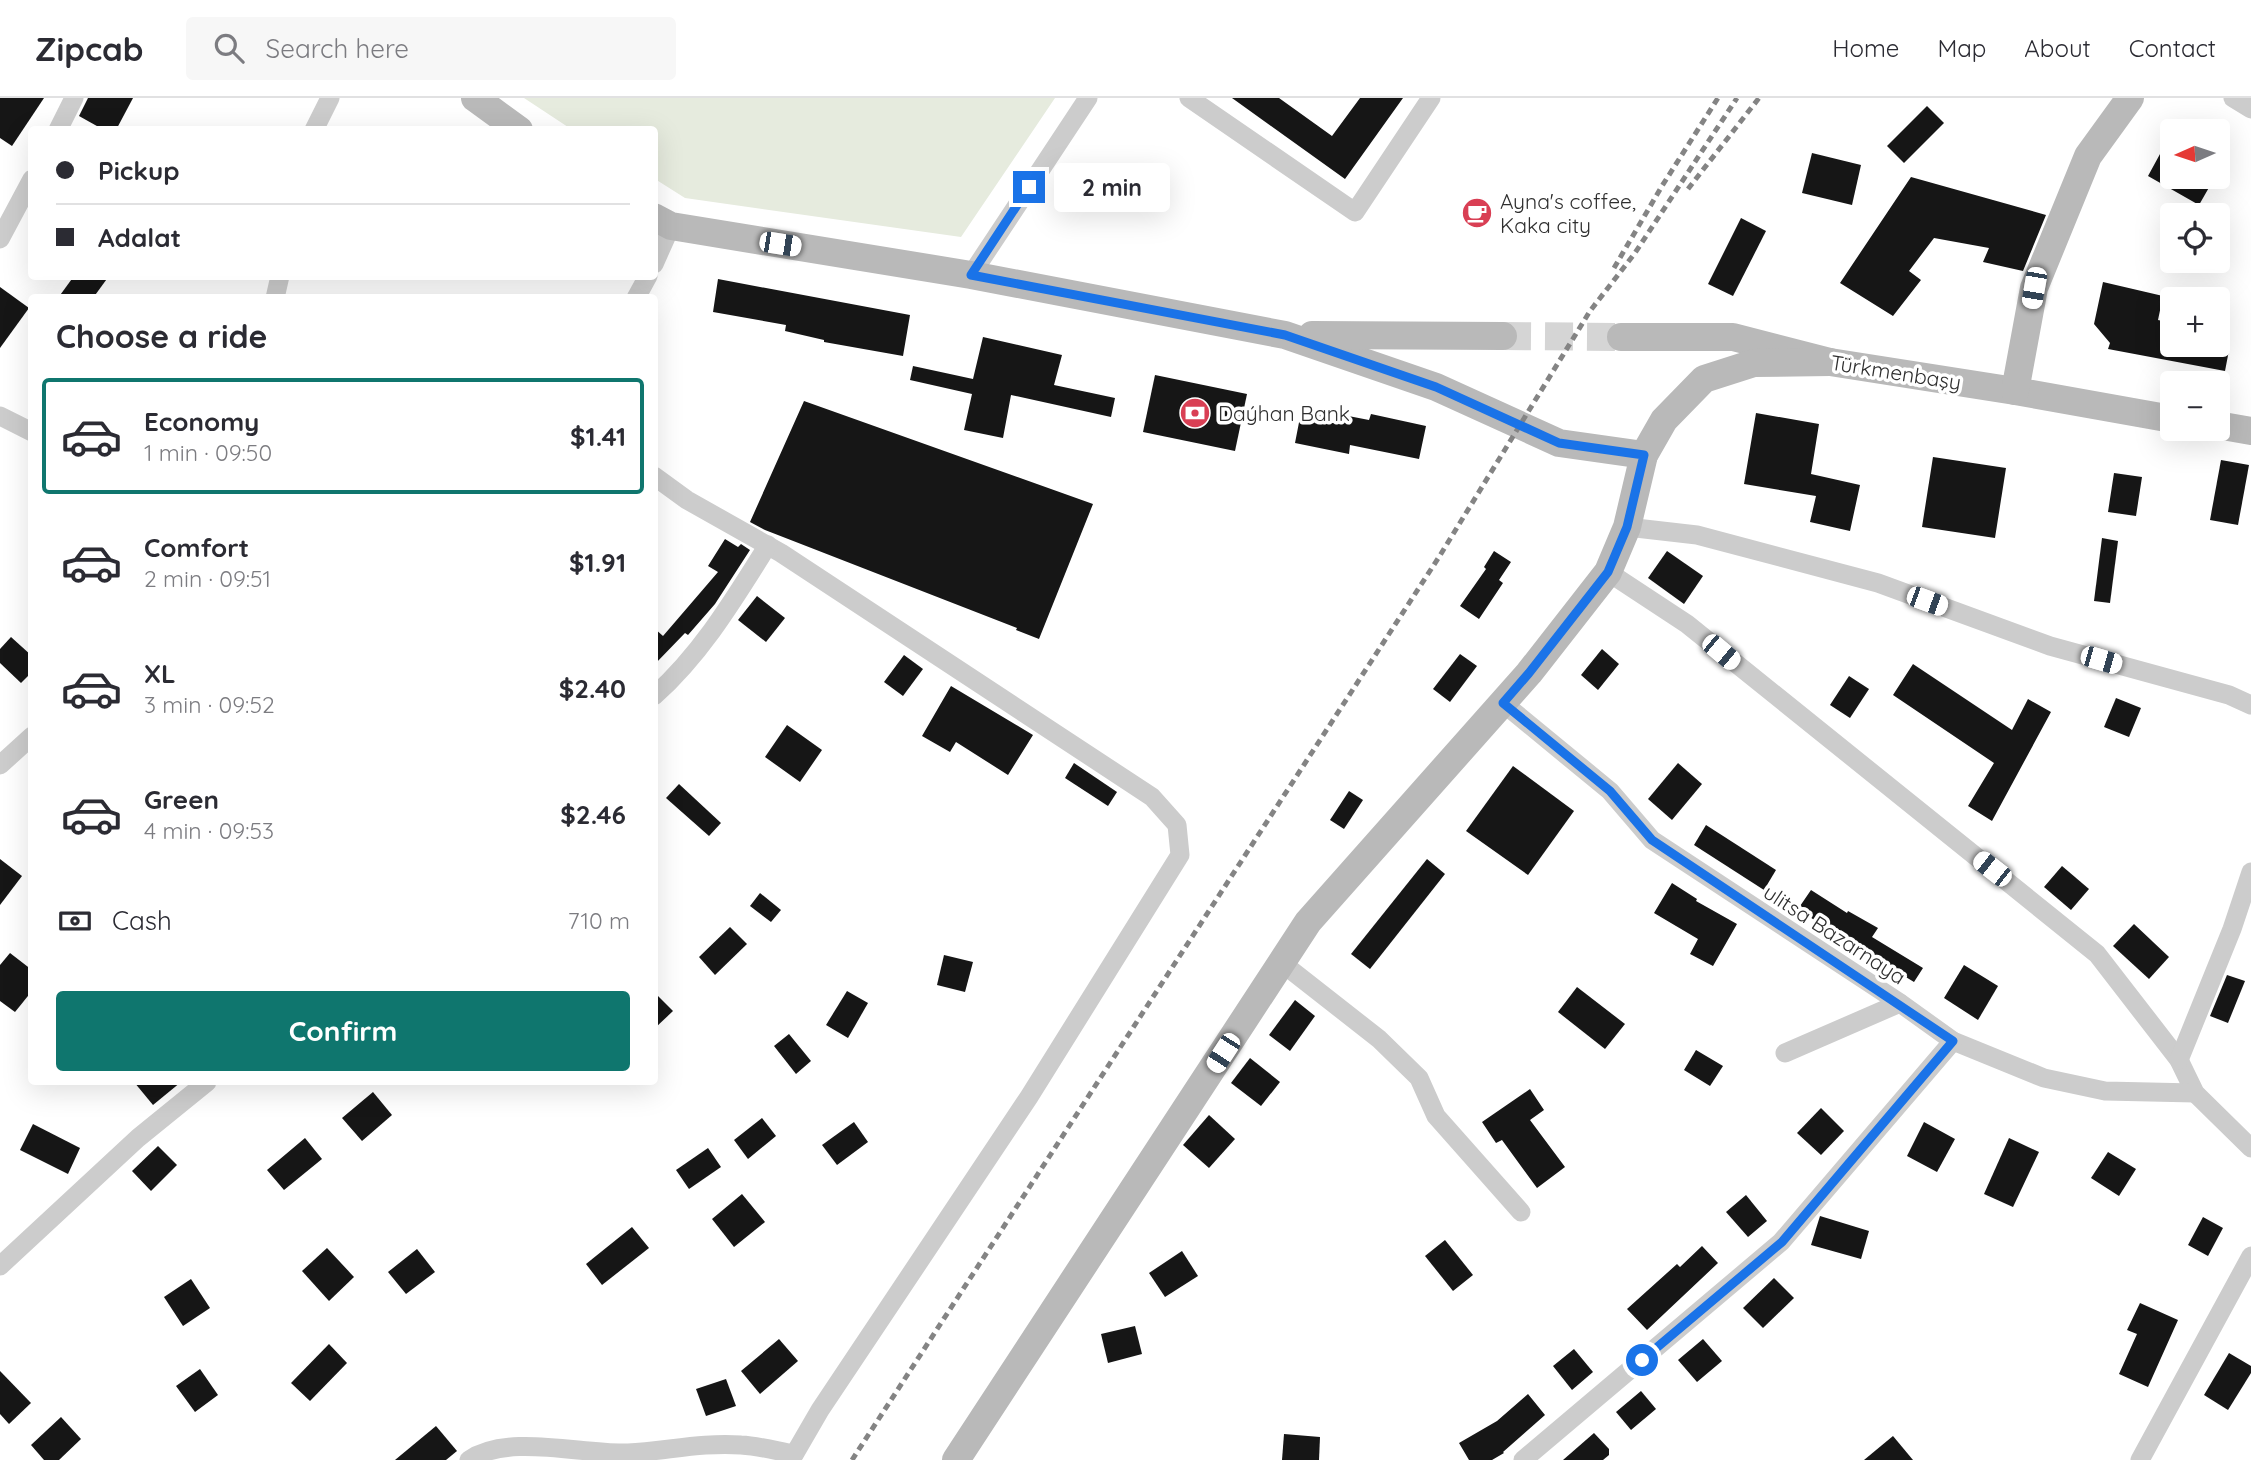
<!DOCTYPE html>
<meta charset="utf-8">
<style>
:root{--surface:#fff;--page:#f7f7f7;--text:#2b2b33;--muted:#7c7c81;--line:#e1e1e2;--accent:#0f766e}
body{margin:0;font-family:Quicksand,sans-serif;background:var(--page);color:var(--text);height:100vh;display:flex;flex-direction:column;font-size:26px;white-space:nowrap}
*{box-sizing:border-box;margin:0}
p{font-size:23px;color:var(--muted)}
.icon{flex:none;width:38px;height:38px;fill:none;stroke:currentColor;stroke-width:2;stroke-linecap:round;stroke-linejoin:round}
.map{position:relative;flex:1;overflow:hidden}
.side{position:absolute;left:28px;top:196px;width:630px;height:791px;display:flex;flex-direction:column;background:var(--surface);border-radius:7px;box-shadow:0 7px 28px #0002}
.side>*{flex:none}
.top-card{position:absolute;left:28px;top:28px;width:630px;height:154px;border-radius:7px;box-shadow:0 7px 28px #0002;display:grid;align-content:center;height:154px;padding:0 28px;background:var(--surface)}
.needle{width:46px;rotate:267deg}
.controls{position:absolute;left:2160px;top:21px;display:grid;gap:14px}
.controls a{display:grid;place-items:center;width:70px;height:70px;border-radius:7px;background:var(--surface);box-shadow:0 7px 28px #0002;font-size:35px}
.end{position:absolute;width:32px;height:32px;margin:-16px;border:9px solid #1a73e8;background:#fff;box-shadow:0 0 0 4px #fff}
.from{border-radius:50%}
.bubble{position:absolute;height:49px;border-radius:7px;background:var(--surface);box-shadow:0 7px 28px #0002;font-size:23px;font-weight:700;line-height:49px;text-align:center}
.car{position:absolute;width:21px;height:42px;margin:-21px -10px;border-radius:9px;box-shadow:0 0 5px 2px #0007;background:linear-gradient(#fff 24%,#345 0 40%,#fff 0 76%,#345 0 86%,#fff 0)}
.top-card b{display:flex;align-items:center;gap:24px;height:66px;font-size:26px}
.top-card b+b{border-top:2px solid var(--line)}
.top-card i{width:18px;height:18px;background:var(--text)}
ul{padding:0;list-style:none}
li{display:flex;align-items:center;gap:21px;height:116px;margin:0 14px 10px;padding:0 14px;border:4px solid transparent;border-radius:7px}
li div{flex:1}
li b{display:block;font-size:26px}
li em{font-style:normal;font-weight:700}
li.current{border-color:var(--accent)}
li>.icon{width:63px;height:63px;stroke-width:1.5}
h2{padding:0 28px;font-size:32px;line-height:84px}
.pay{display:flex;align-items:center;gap:18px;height:77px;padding:0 28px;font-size:26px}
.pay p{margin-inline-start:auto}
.primary-button{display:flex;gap:14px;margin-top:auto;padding:14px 28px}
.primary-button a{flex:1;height:80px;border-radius:7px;background:var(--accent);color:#fff;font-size:28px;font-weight:700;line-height:80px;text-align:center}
header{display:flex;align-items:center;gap:42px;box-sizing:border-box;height:98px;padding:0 35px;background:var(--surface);border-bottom:2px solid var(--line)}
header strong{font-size:33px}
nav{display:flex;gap:38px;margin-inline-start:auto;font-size:24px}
.search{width:490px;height:63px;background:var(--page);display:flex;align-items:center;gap:18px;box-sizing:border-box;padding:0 24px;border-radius:7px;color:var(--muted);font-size:26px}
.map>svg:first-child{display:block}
.green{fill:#e6ebde}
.building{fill:#161616}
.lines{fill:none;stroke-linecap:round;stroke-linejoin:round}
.secondary-tunnel{stroke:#d5d5d5;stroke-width:28;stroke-dasharray:28 14;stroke-linecap:butt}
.street{stroke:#ccc;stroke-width:19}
.secondary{stroke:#b9b9b9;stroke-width:28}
.rail{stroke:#848484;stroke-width:5;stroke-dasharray:7 5;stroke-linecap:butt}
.route{stroke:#1a73e8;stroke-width:9}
.labels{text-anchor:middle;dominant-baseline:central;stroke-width:7;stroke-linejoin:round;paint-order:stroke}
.poi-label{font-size:21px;fill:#2f2f2f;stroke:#fff;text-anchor:start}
.street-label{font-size:21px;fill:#2f2f2f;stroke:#fff}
</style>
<header>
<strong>Zipcab</strong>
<div class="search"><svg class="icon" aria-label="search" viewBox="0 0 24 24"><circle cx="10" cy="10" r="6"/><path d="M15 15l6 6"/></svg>Search here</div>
<nav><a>Home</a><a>Map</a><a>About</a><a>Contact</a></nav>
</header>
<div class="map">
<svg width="2251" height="1362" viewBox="0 0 2251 1362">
<rect width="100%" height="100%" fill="#fff"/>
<polygon class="green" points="524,0 1055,0 961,139 685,100 655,81 654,32 571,31"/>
<g class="building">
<polygon points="0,0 44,0 12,48 0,40"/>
<polygon points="88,0 133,0 116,32 104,32 79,18"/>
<polygon points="1232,0 1279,0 1332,38 1360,0 1403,0 1345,81"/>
<polygon points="1927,8 1944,25 1904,65 1887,48"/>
<polygon points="2172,34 2172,79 2215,79 2199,107 2148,78"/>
<polygon points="1812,55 1861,67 1852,107 1802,95"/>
<polygon points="1911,79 2046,117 2023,173 1983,164 1989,150 1934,140 1909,173 1921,182 1893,218 1840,185"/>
<polygon points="1741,120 1766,133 1733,198 1708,186"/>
<polygon points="74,178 109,178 93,200 58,200"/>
<polygon points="718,181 910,217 903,258 824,244 824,242 785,233 786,227 713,214"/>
<polygon points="2103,184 2163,198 2158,222 2172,225 2172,247 2230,247 2225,273 2108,251 2110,245 2094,226"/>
<polygon points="0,189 29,210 0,250"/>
<polygon points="983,239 1062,257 1054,287 1115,300 1111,319 1011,297 1003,340 964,332 972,296 910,282 913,268 973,281"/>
<polygon points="1155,277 1247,296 1235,353 1143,334"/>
<polygon points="804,303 1093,406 1039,541 1016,532 1017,530 765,432 750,424"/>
<polygon points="1302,309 1369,322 1371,316 1426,328 1419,361 1350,347 1349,356 1295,345"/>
<polygon points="1756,315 1819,326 1811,376 1860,387 1850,433 1810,424 1816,398 1744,386"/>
<polygon points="1933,359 2006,370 1995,440 1922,429"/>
<polygon points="2221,362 2249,367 2238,427 2210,422"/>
<polygon points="2114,375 2142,379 2136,418 2108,414"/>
<polygon points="2102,440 2118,443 2110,505 2094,503"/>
<polygon points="725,441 738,449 741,446 750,452 715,506 688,537 685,535 654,567 654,530 663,538 718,474 708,468"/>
<polygon points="1494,453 1511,464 1499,482 1503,485 1479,521 1460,508 1486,471 1484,469"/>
<polygon points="1667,453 1703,478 1684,506 1648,480"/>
<polygon points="757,498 785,520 766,544 738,522"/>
<polygon points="11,539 32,558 32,574 21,585 0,565 0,551"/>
<polygon points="1602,551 1619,566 1598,592 1581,577"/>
<polygon points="1460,556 1477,568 1450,604 1433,591"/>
<polygon points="904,557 923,571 903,598 884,584"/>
<polygon points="1913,566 2012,632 2028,601 2051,614 1992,723 1968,708 1994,665 1893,597"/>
<polygon points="1849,578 1869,591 1850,620 1830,607"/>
<polygon points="951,588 1033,637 1008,677 956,644 950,654 922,638"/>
<polygon points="2116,600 2141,610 2129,639 2104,629"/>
<polygon points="787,627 822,652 800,684 765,659"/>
<polygon points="1074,665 1117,694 1108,708 1065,680"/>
<polygon points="1678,665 1702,686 1672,722 1648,701"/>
<polygon points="1513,668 1574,713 1528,777 1466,733"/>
<polygon points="679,686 721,725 709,738 666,700"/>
<polygon points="1349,693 1363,702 1344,731 1330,722"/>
<polygon points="1706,727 1776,772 1764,792 1694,747"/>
<polygon points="0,761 22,778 0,807"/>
<polygon points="1427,761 1445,776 1370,871 1351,856"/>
<polygon points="2062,768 2089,791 2071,812 2044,789"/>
<polygon points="1672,785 1697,801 1696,803 1737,826 1713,868 1690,856 1698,841 1654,815"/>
<polygon points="1811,792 1847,815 1848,813 1878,830 1872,839 1923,870 1914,884 1835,836 1798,811"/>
<polygon points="760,795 781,812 771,824 750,808"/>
<polygon points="2134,826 2169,859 2149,881 2113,848"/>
<polygon points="730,829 747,846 715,877 699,859"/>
<polygon points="10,855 32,872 32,893 15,914 0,903 0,867"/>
<polygon points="944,857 973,864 965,894 937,887"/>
<polygon points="1964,867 1998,888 1978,922 1944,900"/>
<polygon points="2227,877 2245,883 2228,925 2210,918"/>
<polygon points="1577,889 1625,926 1605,951 1558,914"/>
<polygon points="847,893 868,905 848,940 826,927"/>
<polygon points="654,894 673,913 654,931"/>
<polygon points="1295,902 1315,918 1290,953 1269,937"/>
<polygon points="789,936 811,963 796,976 774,948"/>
<polygon points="1696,952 1723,968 1710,988 1684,972"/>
<polygon points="1250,960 1280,984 1261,1008 1231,985"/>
<polygon points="134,984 181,984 153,1007"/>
<polygon points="1530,991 1544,1012 1530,1022 1565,1069 1537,1090 1502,1042 1496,1045 1482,1024"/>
<polygon points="373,994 392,1017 362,1043 342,1020"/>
<polygon points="1821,1010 1844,1033 1821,1057 1797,1035"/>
<polygon points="1209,1017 1235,1041 1209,1070 1183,1047"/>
<polygon points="762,1020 776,1038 748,1061 734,1042"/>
<polygon points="854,1024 868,1044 837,1067 822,1047"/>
<polygon points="1924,1024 1955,1041 1937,1074 1907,1058"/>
<polygon points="33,1026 80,1050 68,1076 20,1052"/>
<polygon points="305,1040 322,1061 284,1092 267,1072"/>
<polygon points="2009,1040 2039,1054 2013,1109 1984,1096"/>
<polygon points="158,1048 177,1067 151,1093 132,1073"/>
<polygon points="708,1050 721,1069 689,1091 676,1072"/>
<polygon points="2108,1054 2136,1071 2119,1098 2091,1080"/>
<polygon points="742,1096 765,1124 734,1149 712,1121"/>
<polygon points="1746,1097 1767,1123 1748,1139 1726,1114"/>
<polygon points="1820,1118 1869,1133 1861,1161 1811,1147"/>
<polygon points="2203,1119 2223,1130 2208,1158 2188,1147"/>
<polygon points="632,1129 649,1150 602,1187 586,1166"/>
<polygon points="1445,1142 1473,1177 1453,1193 1425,1158"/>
<polygon points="1702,1148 1718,1165 1647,1232 1627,1211 1677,1166 1680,1169"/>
<polygon points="327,1150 354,1179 329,1203 302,1173"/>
<polygon points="417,1151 435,1174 406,1196 388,1174"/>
<polygon points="1182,1153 1198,1178 1165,1199 1149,1175"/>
<polygon points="1774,1180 1794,1200 1763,1230 1743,1210"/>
<polygon points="191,1181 210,1210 183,1228 164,1199"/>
<polygon points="2140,1205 2178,1222 2148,1289 2119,1276 2137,1236 2127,1232"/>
<polygon points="1135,1228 1142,1256 1108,1265 1101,1236"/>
<polygon points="779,1241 798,1263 760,1296 741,1273"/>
<polygon points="1703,1241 1722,1263 1697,1284 1678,1262"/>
<polygon points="329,1246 347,1265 310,1303 291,1285"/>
<polygon points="1574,1251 1593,1274 1572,1292 1553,1268"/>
<polygon points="2229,1255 2251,1268 2251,1275 2228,1312 2204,1297"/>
<polygon points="200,1271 218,1297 195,1314 176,1288"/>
<polygon points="0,1273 31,1305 9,1326 0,1316"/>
<polygon points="726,1281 736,1308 706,1318 696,1291"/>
<polygon points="1641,1293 1656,1311 1631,1332 1616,1314"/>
<polygon points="1528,1296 1545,1317 1503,1354 1504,1355 1492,1362 1469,1362 1459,1345 1497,1323"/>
<polygon points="61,1319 81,1341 59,1362 44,1362 31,1347"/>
<polygon points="436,1328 457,1353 446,1362 395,1362"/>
<polygon points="1594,1335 1609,1351 1609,1357 1603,1362 1563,1362"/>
<polygon points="1284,1336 1320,1339 1319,1362 1282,1362"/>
<polygon points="1893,1338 1913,1362 1864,1362"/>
</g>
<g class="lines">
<polyline class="secondary-tunnel" points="1503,238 1621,239"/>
<g class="street">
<polyline points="1189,0 1355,114 1431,0"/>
<polyline points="2233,0 2251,11"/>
<polyline points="58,32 74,0"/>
<polyline points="314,32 330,0"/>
<polyline points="0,141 32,81"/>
<polyline points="654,166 671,128"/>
<polyline points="971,177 1088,0"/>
<polyline points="275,200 280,178"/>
<polyline points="636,200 648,178"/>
<polyline points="0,318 32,334"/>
<polyline points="654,378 687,402 781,455 1152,699 1177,727 1180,757 1029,999 820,1312 791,1362"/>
<polyline points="1627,429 1697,437 1878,485 2050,548 2229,597 2251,607"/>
<polyline points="1608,474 1687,526 2097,856 2179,962 2195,995 2251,1050"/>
<path d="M654,598C702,555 734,501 768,447"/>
<polyline points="1503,605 1610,693 1652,742 1900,905 1953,943 2044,980 2105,993 2195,995"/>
<polyline points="0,667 32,638"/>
<polyline points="1282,865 1379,941 1419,980 1436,1018 1521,1114"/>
<polyline points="1785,955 1900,905"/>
<polyline points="2179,962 2232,831 2251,774"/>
<polyline points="0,1168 138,1040 207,984"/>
<path d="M469,1362C509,1335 582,1357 628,1355C666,1353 703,1344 741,1347C759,1348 777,1353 794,1356"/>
<polyline points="1523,1362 1781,1144 1953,943"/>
<polyline points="2140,1362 2251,1158"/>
</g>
<g class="secondary">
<polyline points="475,0 519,32"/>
<polyline points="654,119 671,128 971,177 1285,237 1436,289 1559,345 1644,357"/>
<polyline points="1312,237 1503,238"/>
<polyline points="1621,239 1733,239 1830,264 2015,293 2172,321"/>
<polyline points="2015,293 2034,190 2088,58 2130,0"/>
<polyline points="2217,327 2251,333"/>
<polyline points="956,1362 1308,824 1529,575 1608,474 1627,429 1644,357 1664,322 1704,281 1754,265 1830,264"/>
</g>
<g class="rail">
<polyline points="1688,91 1759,0"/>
<polyline points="1614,170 1662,88 1718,0"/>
<polyline points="852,1362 1439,459 1590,213 1635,155 1737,0"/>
</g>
</g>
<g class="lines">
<polyline class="route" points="1029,89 971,177 1285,237 1436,289 1559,345 1644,357 1627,429 1608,474 1529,575 1503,605 1610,693 1652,742 1953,943 1782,1144 1642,1262"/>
</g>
<defs>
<g id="cafe-disc" transform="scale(1.575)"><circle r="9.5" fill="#d93f54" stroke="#fff"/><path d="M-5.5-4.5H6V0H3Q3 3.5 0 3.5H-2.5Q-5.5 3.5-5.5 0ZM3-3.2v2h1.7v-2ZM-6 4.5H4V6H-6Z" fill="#fff"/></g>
<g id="bank-disc" transform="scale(1.575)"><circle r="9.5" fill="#d93f54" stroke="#fff"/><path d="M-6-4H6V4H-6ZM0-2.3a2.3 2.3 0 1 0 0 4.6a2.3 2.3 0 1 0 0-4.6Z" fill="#fff"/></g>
</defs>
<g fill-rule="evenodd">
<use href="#cafe-disc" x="1477" y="115"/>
<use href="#bank-disc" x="1195" y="315"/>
</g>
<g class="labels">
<g class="poi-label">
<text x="1500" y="103">Ayna's coffee,<tspan x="1500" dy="24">Kaka city</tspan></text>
<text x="1218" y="315">Daýhan Bank</text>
</g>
<g class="street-label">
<text transform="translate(1896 274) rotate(9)">Türkmenbaşy</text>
<text transform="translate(1835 836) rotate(33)">ulitsa Bazarnaya</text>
</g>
</g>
</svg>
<div class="controls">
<a><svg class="needle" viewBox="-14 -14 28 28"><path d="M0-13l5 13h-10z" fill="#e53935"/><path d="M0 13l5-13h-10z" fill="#7c7c81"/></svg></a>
<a><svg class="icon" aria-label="locate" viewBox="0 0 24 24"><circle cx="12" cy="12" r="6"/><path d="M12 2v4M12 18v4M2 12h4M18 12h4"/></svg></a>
<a>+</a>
<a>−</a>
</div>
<i class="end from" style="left:1642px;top:1262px"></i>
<i class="end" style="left:1029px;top:89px"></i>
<div class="bubble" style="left:1054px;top:65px;width:116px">2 min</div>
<i class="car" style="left:780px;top:146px;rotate:99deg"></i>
<i class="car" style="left:2034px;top:190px;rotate:190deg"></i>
<i class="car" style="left:1927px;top:503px;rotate:110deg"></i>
<i class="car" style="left:1721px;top:554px;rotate:130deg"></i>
<i class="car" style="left:2101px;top:562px;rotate:106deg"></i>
<i class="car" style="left:1992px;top:771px;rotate:308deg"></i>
<i class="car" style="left:1223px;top:955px;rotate:213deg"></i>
<div class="top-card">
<b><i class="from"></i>Pickup</b>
<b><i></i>Adalat</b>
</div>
<section class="side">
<h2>Choose a ride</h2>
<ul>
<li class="current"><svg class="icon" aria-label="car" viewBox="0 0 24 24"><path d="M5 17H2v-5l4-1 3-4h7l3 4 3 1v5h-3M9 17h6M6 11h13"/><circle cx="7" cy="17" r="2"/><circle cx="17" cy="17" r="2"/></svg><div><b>Economy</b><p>1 min · 09:50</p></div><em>$1.41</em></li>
<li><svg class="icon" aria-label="car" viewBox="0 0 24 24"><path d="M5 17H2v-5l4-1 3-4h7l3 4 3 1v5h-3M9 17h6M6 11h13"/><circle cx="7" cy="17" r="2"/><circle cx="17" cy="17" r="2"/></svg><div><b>Comfort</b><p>2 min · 09:51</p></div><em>$1.91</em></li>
<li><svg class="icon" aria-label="car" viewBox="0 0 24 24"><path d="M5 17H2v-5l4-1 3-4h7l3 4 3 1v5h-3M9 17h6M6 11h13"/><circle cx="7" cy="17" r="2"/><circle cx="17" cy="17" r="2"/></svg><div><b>XL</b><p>3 min · 09:52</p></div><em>$2.40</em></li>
<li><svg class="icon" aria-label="car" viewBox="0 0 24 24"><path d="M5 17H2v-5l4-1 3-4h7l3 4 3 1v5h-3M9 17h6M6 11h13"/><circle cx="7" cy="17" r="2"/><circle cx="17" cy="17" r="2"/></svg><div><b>Green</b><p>4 min · 09:53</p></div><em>$2.46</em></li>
</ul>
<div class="pay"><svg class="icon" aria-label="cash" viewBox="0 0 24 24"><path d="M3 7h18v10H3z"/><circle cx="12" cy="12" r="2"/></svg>Cash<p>710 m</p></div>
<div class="primary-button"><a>Confirm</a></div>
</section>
</div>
